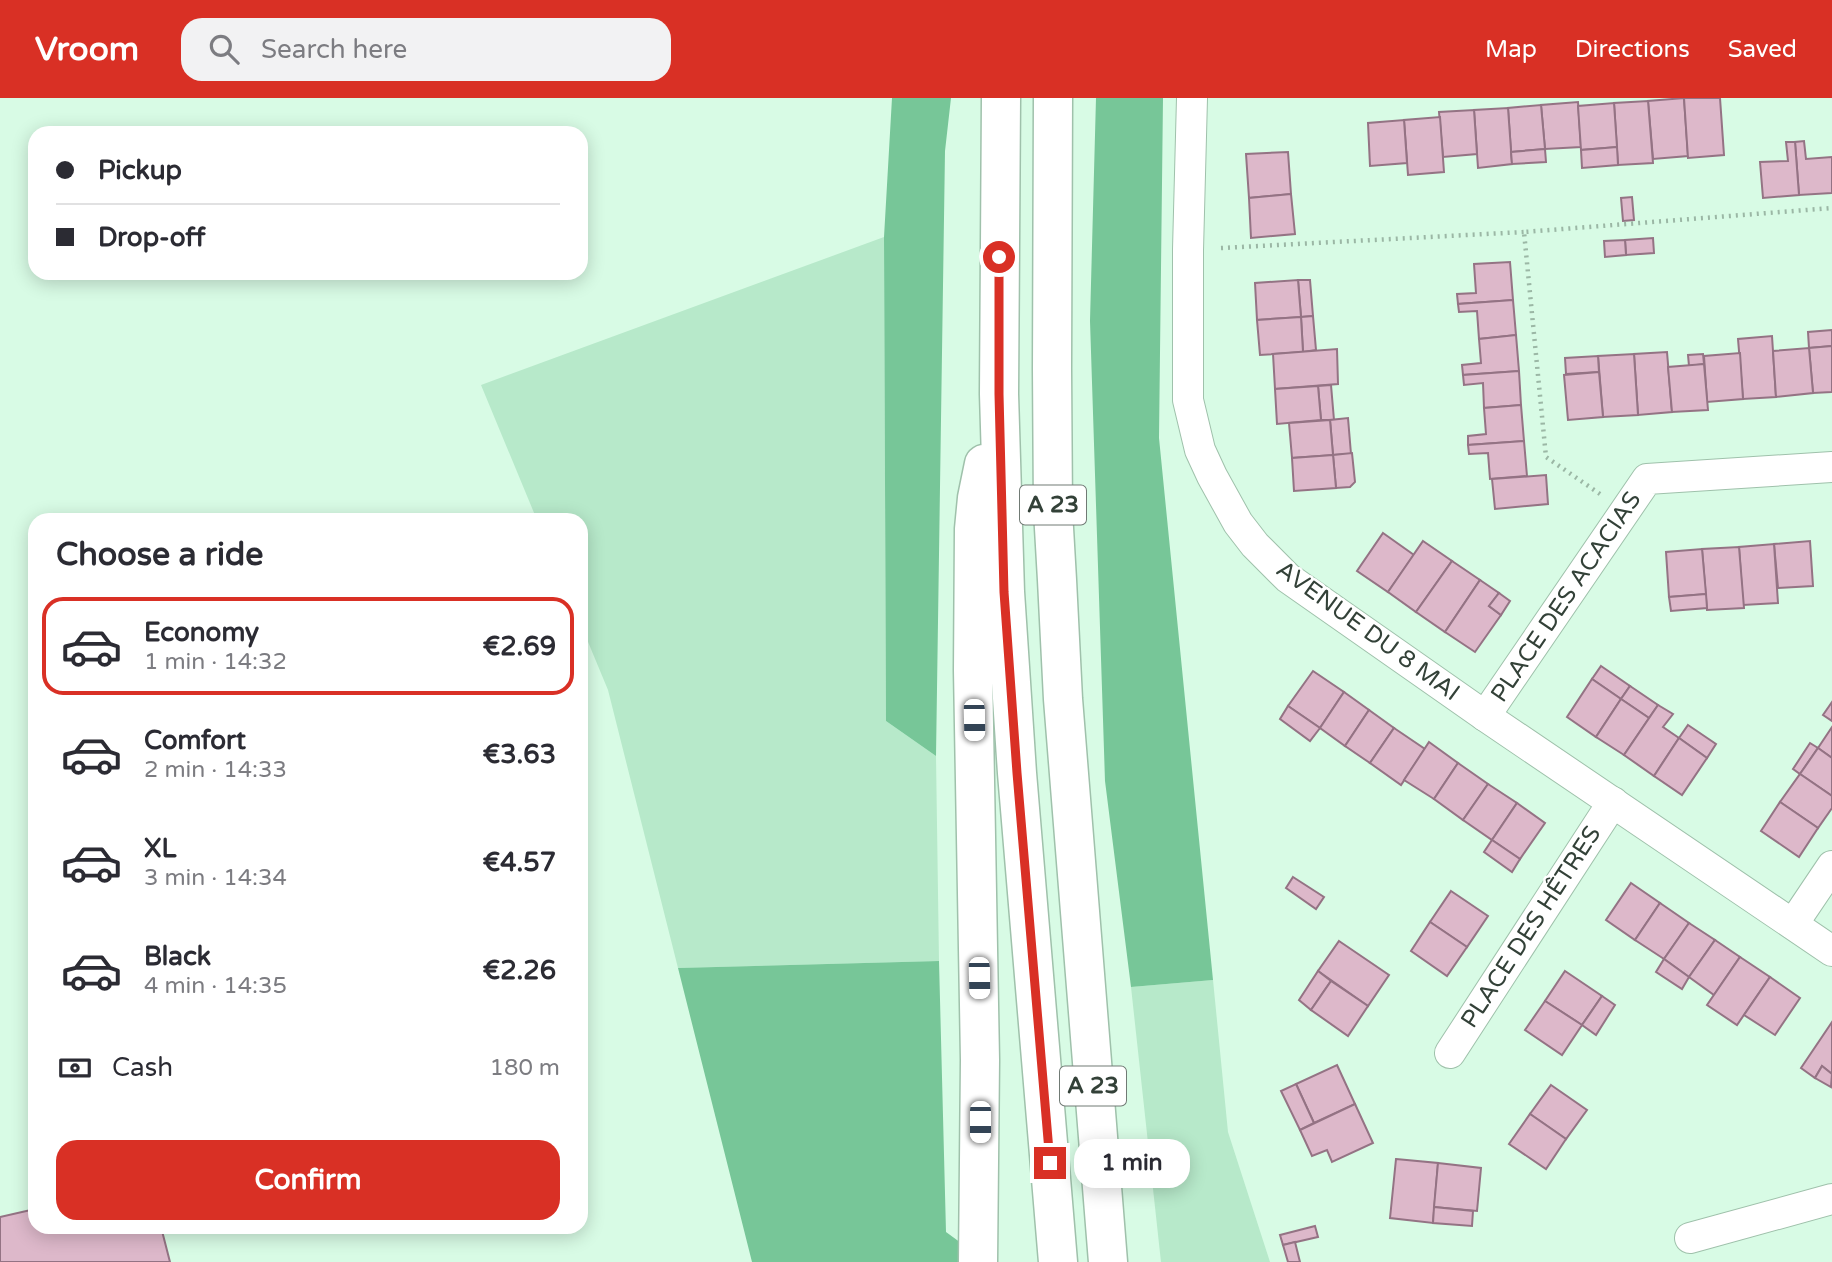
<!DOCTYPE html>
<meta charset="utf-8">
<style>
:root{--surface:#fff;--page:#f2f2f3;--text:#2b2b33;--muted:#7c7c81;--line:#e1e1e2;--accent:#d93025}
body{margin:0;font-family:"Varela Round",sans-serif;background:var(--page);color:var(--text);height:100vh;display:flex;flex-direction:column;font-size:26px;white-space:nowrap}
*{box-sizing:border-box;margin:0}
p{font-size:23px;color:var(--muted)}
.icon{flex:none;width:38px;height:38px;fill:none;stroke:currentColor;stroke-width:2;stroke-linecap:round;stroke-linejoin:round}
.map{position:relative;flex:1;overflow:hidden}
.side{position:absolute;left:28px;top:415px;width:560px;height:721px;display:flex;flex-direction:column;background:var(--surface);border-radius:21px;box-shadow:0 4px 18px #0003}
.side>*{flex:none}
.hud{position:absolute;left:28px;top:28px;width:560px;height:154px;border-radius:21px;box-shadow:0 4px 18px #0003;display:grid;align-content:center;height:154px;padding:0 28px;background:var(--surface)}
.end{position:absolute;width:32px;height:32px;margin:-16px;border:9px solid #d93025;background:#fff;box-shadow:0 0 0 4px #fff}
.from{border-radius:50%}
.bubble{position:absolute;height:49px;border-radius:21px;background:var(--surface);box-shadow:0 4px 18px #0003;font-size:23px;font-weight:700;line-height:49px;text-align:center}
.car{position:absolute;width:21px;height:42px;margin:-21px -10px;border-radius:9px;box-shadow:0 0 5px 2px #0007;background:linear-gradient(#fff 24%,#345 0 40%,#fff 0 76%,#345 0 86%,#fff 0)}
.hud b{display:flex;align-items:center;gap:24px;height:66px;font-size:26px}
.hud b+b{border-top:2px solid var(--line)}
.hud i{width:18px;height:18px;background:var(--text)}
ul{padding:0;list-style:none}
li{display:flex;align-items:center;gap:21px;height:98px;margin:0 14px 10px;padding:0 14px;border:4px solid transparent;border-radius:21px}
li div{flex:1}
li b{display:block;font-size:26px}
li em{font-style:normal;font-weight:700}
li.current{border-color:var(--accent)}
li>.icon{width:63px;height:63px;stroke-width:1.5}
h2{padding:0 28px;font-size:32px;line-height:84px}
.pay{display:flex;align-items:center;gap:18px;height:77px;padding:0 28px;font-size:26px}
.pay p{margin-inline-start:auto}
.cta{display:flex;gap:14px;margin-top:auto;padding:14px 28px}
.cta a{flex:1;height:80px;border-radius:21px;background:var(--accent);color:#fff;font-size:28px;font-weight:700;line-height:80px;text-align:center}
header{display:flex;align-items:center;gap:42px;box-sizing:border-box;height:98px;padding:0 35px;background:var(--accent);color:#fff}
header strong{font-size:33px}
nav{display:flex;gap:38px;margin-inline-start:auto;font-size:24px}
.search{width:490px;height:63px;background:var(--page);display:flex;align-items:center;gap:18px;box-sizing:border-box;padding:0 24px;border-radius:21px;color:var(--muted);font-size:26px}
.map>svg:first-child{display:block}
.green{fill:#b7e9ca}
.forest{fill:#77c698}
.building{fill:#ddb8ca;stroke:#947384;stroke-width:2}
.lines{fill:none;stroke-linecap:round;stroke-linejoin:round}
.minor-casing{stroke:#9fc1ab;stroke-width:32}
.motorway-casing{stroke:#9fc1ab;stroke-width:41}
.path{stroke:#9bb7a5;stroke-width:4.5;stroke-dasharray:2 5;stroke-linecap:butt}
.minor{stroke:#fff;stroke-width:30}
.motorway{stroke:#fff;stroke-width:38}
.route{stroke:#d93025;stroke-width:9}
.labels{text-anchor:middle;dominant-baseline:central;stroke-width:5;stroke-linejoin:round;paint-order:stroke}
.shield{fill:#fff;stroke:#707a74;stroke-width:2}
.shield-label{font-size:23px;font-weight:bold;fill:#334138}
.street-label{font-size:24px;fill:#334138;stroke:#fff}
</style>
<header>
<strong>Vroom</strong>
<div class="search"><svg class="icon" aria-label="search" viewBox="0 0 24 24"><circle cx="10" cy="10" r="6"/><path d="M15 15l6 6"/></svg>Search here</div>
<nav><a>Map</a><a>Directions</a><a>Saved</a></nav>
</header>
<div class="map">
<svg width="1832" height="1164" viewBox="0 0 1832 1164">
<rect width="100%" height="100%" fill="#d8fbe5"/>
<g class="green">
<polygon points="884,139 886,623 936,658 939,863 678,870 608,592 581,527 581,422 537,422 481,287"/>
<polygon points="1213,882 1228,1034 1270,1164 1161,1164 1131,889"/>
</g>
<g class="forest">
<polygon points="892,0 951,0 945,53 936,658 886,623 884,139"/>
<polygon points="1096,0 1163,0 1159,340 1213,882 1131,889 1105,683 1090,223"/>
<polygon points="939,863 946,1134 987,1164 752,1164 678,870"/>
</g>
<g class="building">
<polygon points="1684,0 1688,58 1653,61 1648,3"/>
<polygon points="1684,0 1720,0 1724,57 1688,60"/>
<polygon points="1648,3 1653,65 1618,67 1614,5"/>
<polygon points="1578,4 1581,49 1545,51 1541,7"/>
<polygon points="1614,5 1617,49 1581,52 1578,8"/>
<polygon points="1541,7 1545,51 1511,54 1508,10"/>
<polygon points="1508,10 1512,66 1478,70 1474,12"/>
<polygon points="1474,12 1477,56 1443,59 1439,14"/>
<polygon points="1440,19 1444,74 1408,77 1404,22"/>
<polygon points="1404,22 1407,65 1370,68 1368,25"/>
<polygon points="1804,43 1806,61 1832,59 1832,95 1799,97 1795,44"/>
<polygon points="1786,44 1795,44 1799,97 1763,100 1760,64 1788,63"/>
<polygon points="1617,49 1618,67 1582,70 1581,52"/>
<polygon points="1545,51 1546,64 1512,66 1511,54"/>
<polygon points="1288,54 1291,96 1249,100 1246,56"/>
<polygon points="1291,96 1295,136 1251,140 1249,100"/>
<polygon points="1632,99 1634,122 1623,123 1621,100"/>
<polygon points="1653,140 1654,155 1626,157 1625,142"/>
<polygon points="1625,142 1626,157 1605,159 1604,143"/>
<polygon points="1510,164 1513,202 1458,206 1457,196 1476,195 1474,166"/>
<polygon points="1298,182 1310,182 1313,218 1301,219"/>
<polygon points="1298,182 1301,219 1257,222 1255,185"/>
<polygon points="1513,202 1516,237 1479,241 1477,213 1459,214 1458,206"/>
<polygon points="1313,218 1316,252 1303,254 1301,219"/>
<polygon points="1301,219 1303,254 1260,257 1257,222"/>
<polygon points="1832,232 1832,248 1809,250 1808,234"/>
<polygon points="1516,237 1519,273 1463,277 1462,267 1481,265 1479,241"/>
<polygon points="1772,238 1776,299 1743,301 1738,241"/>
<polygon points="1832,248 1832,294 1813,295 1809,250"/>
<polygon points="1809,250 1813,295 1776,299 1773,253"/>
<polygon points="1337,251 1338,286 1275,291 1273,256"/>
<polygon points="1667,254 1672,314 1638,317 1634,256"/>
<polygon points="1740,255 1743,301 1707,304 1704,258"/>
<polygon points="1634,256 1638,317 1603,319 1598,258"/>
<polygon points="1703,256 1704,266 1689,268 1688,257"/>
<polygon points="1598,258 1599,274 1566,276 1565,260"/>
<polygon points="1704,266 1708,312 1672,314 1668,269"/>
<polygon points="1519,273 1521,307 1484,310 1483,285 1464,287 1463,277"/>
<polygon points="1599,274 1603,319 1568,322 1564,277"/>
<polygon points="1331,287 1334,322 1321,322 1318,288"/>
<polygon points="1318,288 1321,322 1277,326 1275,291"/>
<polygon points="1521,307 1524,343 1468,347 1468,338 1486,336 1484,310"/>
<polygon points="1348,320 1351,356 1333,357 1330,322"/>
<polygon points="1330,322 1333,357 1292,360 1289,325"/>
<polygon points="1524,343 1527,378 1490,381 1488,355 1469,356 1468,347"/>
<polygon points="1352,355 1355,384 1350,389 1336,390 1333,357"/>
<polygon points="1333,357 1336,390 1294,393 1292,360"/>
<polygon points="1546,377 1548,406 1495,411 1492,381"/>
<polygon points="1383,435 1414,457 1388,494 1357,473"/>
<polygon points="1423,443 1452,463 1416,514 1388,494"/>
<polygon points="1810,443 1813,488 1778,490 1774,446"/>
<polygon points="1774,446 1778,505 1743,507 1739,449"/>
<polygon points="1739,449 1744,510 1707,512 1702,451"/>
<polygon points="1702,451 1706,496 1669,499 1666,454"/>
<polygon points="1452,463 1480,482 1445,534 1416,514"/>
<polygon points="1480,482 1499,495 1489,508 1501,517 1475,554 1445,534"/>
<polygon points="1499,495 1510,503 1501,517 1489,508"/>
<polygon points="1706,496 1707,510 1671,513 1669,499"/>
<polygon points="1601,568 1630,588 1621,601 1592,581"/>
<polygon points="1313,573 1344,594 1320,630 1288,608"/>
<polygon points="1592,581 1621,601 1596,639 1567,619"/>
<polygon points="1630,588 1658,607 1649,620 1621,601"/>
<polygon points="1344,594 1369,612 1345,648 1320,630"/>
<polygon points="1621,601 1649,620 1624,657 1596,639"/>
<polygon points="1832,604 1832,623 1823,617"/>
<polygon points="1658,607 1673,616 1663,629 1679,640 1654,678 1624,657"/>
<polygon points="1288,608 1320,630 1310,643 1280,621"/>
<polygon points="1369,612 1394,630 1370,665 1345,648"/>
<polygon points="1688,627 1716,646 1707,660 1679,640"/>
<polygon points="1832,629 1832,660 1818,650"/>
<polygon points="1394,630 1425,651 1401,687 1370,665"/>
<polygon points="1679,640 1707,660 1682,697 1654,678"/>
<polygon points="1429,644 1458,665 1434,701 1404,682"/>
<polygon points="1810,645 1818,650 1800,676 1793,671"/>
<polygon points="1818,650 1832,660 1832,698 1800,676"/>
<polygon points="1458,665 1488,686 1463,722 1434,701"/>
<polygon points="1800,676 1832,698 1832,710 1818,730 1780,704"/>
<polygon points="1488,686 1517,705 1492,742 1463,722"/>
<polygon points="1780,704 1818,730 1799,759 1761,733"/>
<polygon points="1517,705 1545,725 1520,761 1492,742"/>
<polygon points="1492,742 1520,761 1512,774 1484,754"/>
<polygon points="1293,779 1324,799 1316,811 1286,790"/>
<polygon points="1631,785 1660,805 1635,842 1606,822"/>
<polygon points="1451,793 1488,818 1467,849 1430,824"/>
<polygon points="1660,805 1689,825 1664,861 1635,842"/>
<polygon points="1430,824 1467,849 1447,878 1411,853"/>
<polygon points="1689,825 1715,842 1689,879 1664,861"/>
<polygon points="1715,842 1740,859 1714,897 1689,879"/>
<polygon points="1339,843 1389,877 1368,908 1318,873"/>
<polygon points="1740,859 1770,879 1737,927 1707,907"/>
<polygon points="1664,861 1689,879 1682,891 1656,874"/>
<polygon points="1318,873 1331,883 1311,912 1299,902"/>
<polygon points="1565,873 1602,898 1582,927 1545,903"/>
<polygon points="1770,879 1800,900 1775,937 1744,917"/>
<polygon points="1331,883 1368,908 1348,938 1311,912"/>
<polygon points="1602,898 1615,907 1596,937 1582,927"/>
<polygon points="1545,903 1582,927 1562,957 1525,932"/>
<polygon points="1832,924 1832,976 1822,968 1815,980 1801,970"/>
<polygon points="1337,967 1355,1006 1314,1025 1296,986"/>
<polygon points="1822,968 1832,976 1831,989 1815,980"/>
<polygon points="1296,986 1314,1025 1300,1032 1281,993"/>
<polygon points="1551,987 1587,1012 1566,1041 1530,1016"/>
<polygon points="1355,1006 1373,1045 1332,1064 1327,1052 1312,1058 1300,1032"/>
<polygon points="1530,1016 1566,1041 1546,1071 1509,1046"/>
<polygon points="1396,1061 1438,1065 1433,1125 1390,1120"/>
<polygon points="1438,1065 1481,1070 1477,1113 1434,1109"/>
<polygon points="1434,1109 1473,1113 1472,1128 1433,1125"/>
<polygon points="35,1111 35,1129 161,1129 170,1164 0,1164 0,1119"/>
<polygon points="1315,1128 1318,1139 1283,1147 1280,1137"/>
<polygon points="1295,1144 1300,1164 1288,1164 1283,1147"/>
</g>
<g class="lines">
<g class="minor-casing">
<g id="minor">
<polyline points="1192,0 1188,152 1188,302 1200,352 1212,378 1238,425 1255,447 1288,480 1485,618 1832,853"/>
<polyline points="1485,618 1647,381 1832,369"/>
<polyline points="1793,826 1832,768"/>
<polyline points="1450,955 1613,704"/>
<polyline points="1690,1140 1832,1101"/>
</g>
</g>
<g class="motorway-casing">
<g id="motorway">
<polyline points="1001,0 999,296 1005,494 1017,675 1058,1164"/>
<polyline points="1053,0 1052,271 1053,413 1057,482 1063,601 1108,1164"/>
<polyline points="978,1164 980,962 973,572 974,431 977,400 984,366"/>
</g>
</g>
<g class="path">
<polyline points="1221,150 1524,134"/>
<polyline points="1600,396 1546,359 1524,134 1832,110"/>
</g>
<use href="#minor" class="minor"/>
<use href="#motorway" class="motorway"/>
</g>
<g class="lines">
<polyline class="route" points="999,159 999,296 1004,494 1017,675 1050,1065"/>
</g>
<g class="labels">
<g class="shield">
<rect x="1020" y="387.5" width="66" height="39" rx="5"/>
<rect x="1060" y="968.5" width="66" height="39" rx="5"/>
</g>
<g class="shield-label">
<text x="1053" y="407">A 23</text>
<text x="1093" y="988">A 23</text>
</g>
<g class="street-label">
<text transform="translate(1566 499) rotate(-56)">PLACE DES ACACIAS</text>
<text transform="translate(1368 533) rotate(36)">AVENUE DU 8 MAI</text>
<text transform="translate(1531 829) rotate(-57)">PLACE DES HÊTRES</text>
</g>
</g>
</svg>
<i class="end from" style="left:999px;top:159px"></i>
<i class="end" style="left:1050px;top:1065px"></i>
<div class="bubble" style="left:1074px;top:1041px;width:116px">1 min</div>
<i class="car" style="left:974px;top:622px;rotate:179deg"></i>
<i class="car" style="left:979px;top:880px;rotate:179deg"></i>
<i class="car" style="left:980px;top:1024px;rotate:180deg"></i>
<div class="hud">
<b><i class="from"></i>Pickup</b>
<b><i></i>Drop-off</b>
</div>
<section class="side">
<h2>Choose a ride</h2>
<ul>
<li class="current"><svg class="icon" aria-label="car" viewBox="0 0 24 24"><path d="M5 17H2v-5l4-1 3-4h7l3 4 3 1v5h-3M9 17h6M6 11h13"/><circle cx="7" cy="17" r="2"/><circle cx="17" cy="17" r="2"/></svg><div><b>Economy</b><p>1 min · 14:32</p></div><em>€2.69</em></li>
<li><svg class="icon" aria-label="car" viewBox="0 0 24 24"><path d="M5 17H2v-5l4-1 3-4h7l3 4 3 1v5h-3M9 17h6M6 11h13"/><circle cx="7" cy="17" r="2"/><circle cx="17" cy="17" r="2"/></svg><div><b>Comfort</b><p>2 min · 14:33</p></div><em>€3.63</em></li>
<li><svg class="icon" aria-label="car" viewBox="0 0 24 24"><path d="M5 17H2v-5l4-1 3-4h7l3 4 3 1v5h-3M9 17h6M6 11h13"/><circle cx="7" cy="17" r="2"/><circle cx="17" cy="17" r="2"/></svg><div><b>XL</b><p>3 min · 14:34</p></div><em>€4.57</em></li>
<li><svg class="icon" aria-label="car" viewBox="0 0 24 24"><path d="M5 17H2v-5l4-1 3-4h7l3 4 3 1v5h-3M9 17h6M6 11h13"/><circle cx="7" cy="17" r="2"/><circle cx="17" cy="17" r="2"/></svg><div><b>Black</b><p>4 min · 14:35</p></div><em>€2.26</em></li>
</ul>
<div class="pay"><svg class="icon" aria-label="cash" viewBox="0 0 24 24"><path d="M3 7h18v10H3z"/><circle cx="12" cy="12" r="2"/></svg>Cash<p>180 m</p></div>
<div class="cta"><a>Confirm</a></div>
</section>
</div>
